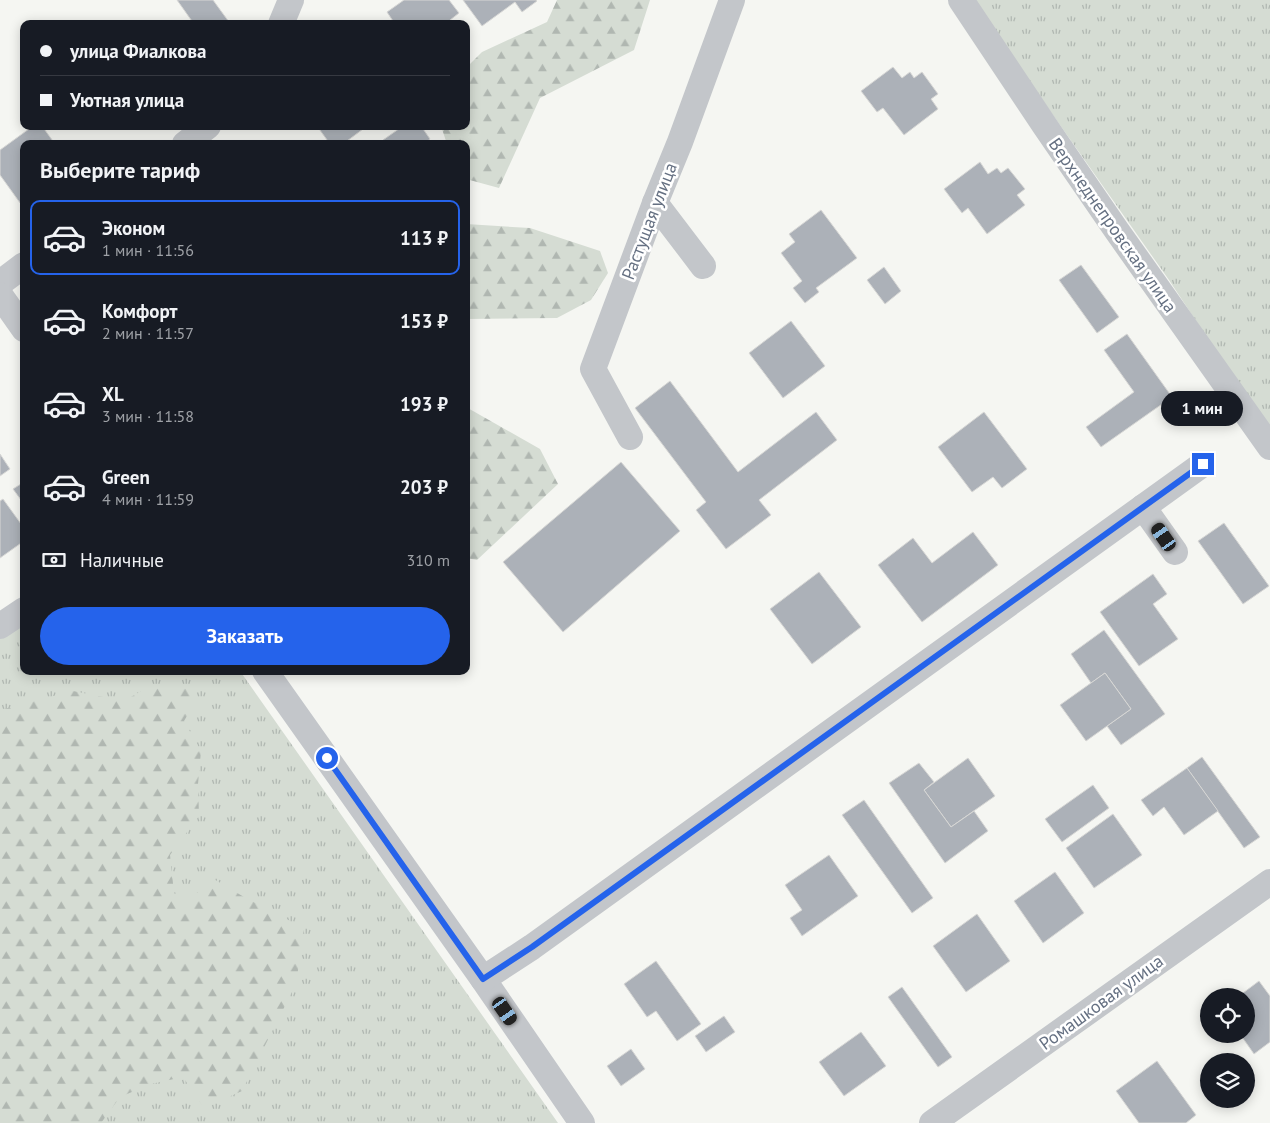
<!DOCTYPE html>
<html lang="ru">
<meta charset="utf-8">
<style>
:root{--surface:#171b24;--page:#20242c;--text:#f1f3f6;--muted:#9ea1a6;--line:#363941;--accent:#2563eb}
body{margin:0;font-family:"PT Sans",sans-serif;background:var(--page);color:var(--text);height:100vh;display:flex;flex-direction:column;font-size:19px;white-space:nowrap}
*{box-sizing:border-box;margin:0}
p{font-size:16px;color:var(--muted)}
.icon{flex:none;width:28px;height:28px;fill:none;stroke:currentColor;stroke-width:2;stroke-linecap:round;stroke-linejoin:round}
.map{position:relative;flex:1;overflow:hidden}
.panel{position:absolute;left:20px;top:140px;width:450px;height:535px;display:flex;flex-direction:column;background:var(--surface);border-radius:10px;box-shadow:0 2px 12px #0003}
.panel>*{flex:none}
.top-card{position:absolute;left:20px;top:20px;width:450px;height:110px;border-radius:10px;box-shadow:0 2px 12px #0003;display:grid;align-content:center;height:110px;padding:0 20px;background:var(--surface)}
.buttons{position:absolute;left:1200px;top:988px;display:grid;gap:10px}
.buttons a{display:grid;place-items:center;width:55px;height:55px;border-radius:50%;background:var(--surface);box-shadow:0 2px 12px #0003;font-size:25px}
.end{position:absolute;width:22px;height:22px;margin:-11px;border:6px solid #2563eb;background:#fff;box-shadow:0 0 0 2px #fff}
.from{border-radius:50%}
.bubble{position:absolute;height:35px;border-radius:18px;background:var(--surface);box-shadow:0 2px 12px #0003;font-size:16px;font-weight:700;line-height:35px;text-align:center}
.car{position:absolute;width:15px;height:30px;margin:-15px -8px;border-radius:6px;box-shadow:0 0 4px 1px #0007;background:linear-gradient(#222 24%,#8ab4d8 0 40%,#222 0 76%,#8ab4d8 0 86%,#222 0)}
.top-card b{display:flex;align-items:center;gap:18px;height:48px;font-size:19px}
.top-card b+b{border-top:1px solid var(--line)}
.top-card i{width:12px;height:12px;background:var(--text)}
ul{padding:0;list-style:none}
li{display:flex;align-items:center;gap:15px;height:75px;margin:0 10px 8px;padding:0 10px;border:2px solid transparent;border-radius:10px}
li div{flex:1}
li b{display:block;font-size:19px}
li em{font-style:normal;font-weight:700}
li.selected{border-color:var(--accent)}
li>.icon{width:45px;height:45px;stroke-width:1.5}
h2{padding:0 20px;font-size:22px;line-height:60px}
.pay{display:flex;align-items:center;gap:12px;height:55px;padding:0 20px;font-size:19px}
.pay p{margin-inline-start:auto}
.primary-button{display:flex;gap:10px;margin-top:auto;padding:10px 20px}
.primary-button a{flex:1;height:58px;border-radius:30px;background:var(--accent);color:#fff;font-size:20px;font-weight:700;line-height:58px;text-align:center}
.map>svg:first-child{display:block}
.grass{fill:url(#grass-tufts)}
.forest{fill:url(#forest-firs)}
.building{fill:#acb1b8;stroke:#d7d7d5}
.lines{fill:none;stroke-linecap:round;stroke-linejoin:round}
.minor{stroke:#c3c6ca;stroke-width:26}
.route{stroke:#2563eb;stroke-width:6}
.labels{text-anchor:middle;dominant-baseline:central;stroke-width:5;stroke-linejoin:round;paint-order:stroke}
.street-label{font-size:18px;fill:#657082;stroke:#fff}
</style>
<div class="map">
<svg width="1270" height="1123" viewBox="0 0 1270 1123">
<defs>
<pattern id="grass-tufts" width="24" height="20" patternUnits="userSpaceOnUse" patternTransform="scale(1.25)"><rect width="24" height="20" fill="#d5dcd3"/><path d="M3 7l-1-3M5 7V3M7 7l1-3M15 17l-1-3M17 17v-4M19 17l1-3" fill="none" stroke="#b0b7b1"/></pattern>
<pattern id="forest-firs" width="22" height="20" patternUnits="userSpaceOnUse" patternTransform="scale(1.25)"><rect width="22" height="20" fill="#d5dcd3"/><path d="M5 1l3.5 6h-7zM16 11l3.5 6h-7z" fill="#b0b7b1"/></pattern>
</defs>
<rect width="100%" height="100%" fill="#f5f6f2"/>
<g class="grass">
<polygon points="972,0 1270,0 1270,433 1169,280"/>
<polygon points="24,621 24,671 240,671 558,1123 0,1123 0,638"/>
</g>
<g class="forest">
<polygon points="557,0 650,0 634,50 540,98 499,188 466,179 466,144 447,144 441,126 466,126 466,68 482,52 547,22"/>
<polygon points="466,224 530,228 600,251 608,273 591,300 557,318 466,319"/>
<polygon points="466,407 540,449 558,484 477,560 466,558"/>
<polygon points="153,684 189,686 194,704 184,721 201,751 198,784 199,816 170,855 174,893 184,901 196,894 212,878 244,897 304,928 296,984 242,1091 204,1108 183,1077 151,1084 120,1097 101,1123 0,1123 0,710 73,691 124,701"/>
</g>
<g class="building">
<polygon points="177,0 213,0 229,22 227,24 194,24"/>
<polygon points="404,0 449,0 459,13 445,24 395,24 387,12"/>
<polygon points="463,0 536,0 537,1 522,12 515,2 482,26"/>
<polygon points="893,67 902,78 910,72 914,78 922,72 938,94 931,99 938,109 904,135 883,108 877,112 861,91"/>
<polygon points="33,126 42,126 55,144 24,144 23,207 0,175 0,150"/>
<polygon points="317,126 367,126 343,144 330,144"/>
<polygon points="403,126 421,126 430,139 424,144 386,144 383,140"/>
<polygon points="980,162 988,174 997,168 1001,173 1008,168 1025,189 1017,195 1025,205 987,234 968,208 962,213 944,189"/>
<polygon points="821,210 857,258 816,288 819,292 805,303 793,288 802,281 781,253 795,242 789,234"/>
<polygon points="1081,265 1119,317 1097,333 1059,280"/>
<polygon points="884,267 901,291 885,304 867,280"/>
<polygon points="791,321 825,366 783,398 749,353"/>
<polygon points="1127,334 1172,397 1101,447 1086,427 1134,392 1104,350"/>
<polygon points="670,381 738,472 816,412 837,440 759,500 771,515 726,549 696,510 706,502 635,408"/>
<polygon points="984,412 1027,469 1002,488 993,477 972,492 938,447"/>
<polygon points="0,454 10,469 0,476"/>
<polygon points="621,462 680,531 563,632 503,562"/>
<polygon points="24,482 24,504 13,489"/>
<polygon points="3,499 24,528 24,541 0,558 0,501"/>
<polygon points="1224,523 1269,586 1243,604 1198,541"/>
<polygon points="973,532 998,565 922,622 878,565 913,538 932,563"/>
<polygon points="819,572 861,627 812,664 770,609"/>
<polygon points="1153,574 1167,594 1153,604 1178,639 1139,666 1100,612"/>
<polygon points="1104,630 1165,714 1121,745 1107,726 1131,709 1105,673 1091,683 1071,654"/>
<polygon points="1105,673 1131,709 1086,741 1060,705"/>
<polygon points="1202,757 1260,837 1244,848 1187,768"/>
<polygon points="968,758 995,796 951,827 924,790"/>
<polygon points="919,763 934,782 924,790 951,827 974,811 988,831 945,863 889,783"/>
<polygon points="1187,768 1218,811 1184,835 1164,807 1153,816 1141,800"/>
<polygon points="1093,785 1109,808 1062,842 1045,819"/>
<polygon points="864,800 933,898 912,913 842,815"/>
<polygon points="1113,814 1142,855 1094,888 1066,848"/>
<polygon points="829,855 858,896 802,936 790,918 802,910 785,885"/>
<polygon points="1055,872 1084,913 1043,943 1014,901"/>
<polygon points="977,914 1010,961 966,992 933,946"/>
<polygon points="656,961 701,1024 677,1041 656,1011 647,1017 624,984"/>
<polygon points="1259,981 1270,996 1270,1042 1254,1054 1240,1034 1246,1034 1246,996 1239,996"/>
<polygon points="902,987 952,1057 938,1067 888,997"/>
<polygon points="724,1016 735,1032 706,1052 695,1036"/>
<polygon points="861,1032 886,1066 844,1096 819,1062"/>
<polygon points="631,1049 645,1069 621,1086 607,1066"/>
<polygon points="1157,1061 1196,1115 1186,1123 1139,1123 1116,1091"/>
</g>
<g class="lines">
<g class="minor">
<polyline points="961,0 1045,126 1117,231 1270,447"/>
<polyline points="281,24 291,0"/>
<polyline points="185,144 208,126"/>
<polyline points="655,203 703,266"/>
<polyline points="0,283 24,265"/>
<polyline points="0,295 24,329"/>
<polyline points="630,437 593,369 655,203 680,142 732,0"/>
<polyline points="1143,507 1175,552"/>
<polyline points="0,626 24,610"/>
<polyline points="265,671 483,979 582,1123"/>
<polyline points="483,979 532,947 1203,464"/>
<polyline points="932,1123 1270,882"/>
</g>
</g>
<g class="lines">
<polyline class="route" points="327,758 483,979 532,947 1203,464"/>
</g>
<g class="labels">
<g class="street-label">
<text transform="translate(649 221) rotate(-69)">Растущая улица</text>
<text transform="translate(1113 225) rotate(55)">Верхнеднепровская улица</text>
<text transform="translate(1101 1002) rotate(-36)">Ромашковая улица</text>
</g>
</g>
</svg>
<div class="buttons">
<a><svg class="icon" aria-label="locate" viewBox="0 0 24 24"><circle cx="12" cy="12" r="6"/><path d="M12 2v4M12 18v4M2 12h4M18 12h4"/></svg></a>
<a><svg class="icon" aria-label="layers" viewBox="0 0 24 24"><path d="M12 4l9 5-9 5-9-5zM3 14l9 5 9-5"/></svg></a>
</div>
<i class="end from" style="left:327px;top:758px"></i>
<i class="end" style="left:1203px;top:464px"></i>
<div class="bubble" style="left:1161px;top:391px;width:82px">1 мин</div>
<i class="car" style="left:1164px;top:537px;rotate:325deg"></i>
<i class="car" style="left:505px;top:1011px;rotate:145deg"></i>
<div class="top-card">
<b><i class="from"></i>улица Фиалкова</b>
<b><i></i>Уютная улица</b>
</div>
<section class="panel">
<h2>Выберите тариф</h2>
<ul>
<li class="selected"><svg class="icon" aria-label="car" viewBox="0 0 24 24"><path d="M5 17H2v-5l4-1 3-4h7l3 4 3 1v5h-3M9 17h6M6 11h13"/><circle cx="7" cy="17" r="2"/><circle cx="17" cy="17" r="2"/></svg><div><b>Эконом</b><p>1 мин · 11:56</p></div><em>113 ₽</em></li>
<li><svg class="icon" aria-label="car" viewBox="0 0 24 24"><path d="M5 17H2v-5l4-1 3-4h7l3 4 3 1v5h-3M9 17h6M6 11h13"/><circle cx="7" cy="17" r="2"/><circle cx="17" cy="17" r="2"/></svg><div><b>Комфорт</b><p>2 мин · 11:57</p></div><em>153 ₽</em></li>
<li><svg class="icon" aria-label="car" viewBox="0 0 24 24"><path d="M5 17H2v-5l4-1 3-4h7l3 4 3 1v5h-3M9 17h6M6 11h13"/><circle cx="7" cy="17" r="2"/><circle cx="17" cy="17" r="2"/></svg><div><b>XL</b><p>3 мин · 11:58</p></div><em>193 ₽</em></li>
<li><svg class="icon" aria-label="car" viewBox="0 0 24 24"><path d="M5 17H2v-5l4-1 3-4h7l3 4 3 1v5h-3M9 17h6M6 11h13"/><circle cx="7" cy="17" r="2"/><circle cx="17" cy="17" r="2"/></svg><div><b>Green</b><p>4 мин · 11:59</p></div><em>203 ₽</em></li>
</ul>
<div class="pay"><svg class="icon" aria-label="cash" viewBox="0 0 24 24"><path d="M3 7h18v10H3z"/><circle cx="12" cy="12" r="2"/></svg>Наличные<p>310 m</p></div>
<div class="primary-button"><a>Заказать</a></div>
</section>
</div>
